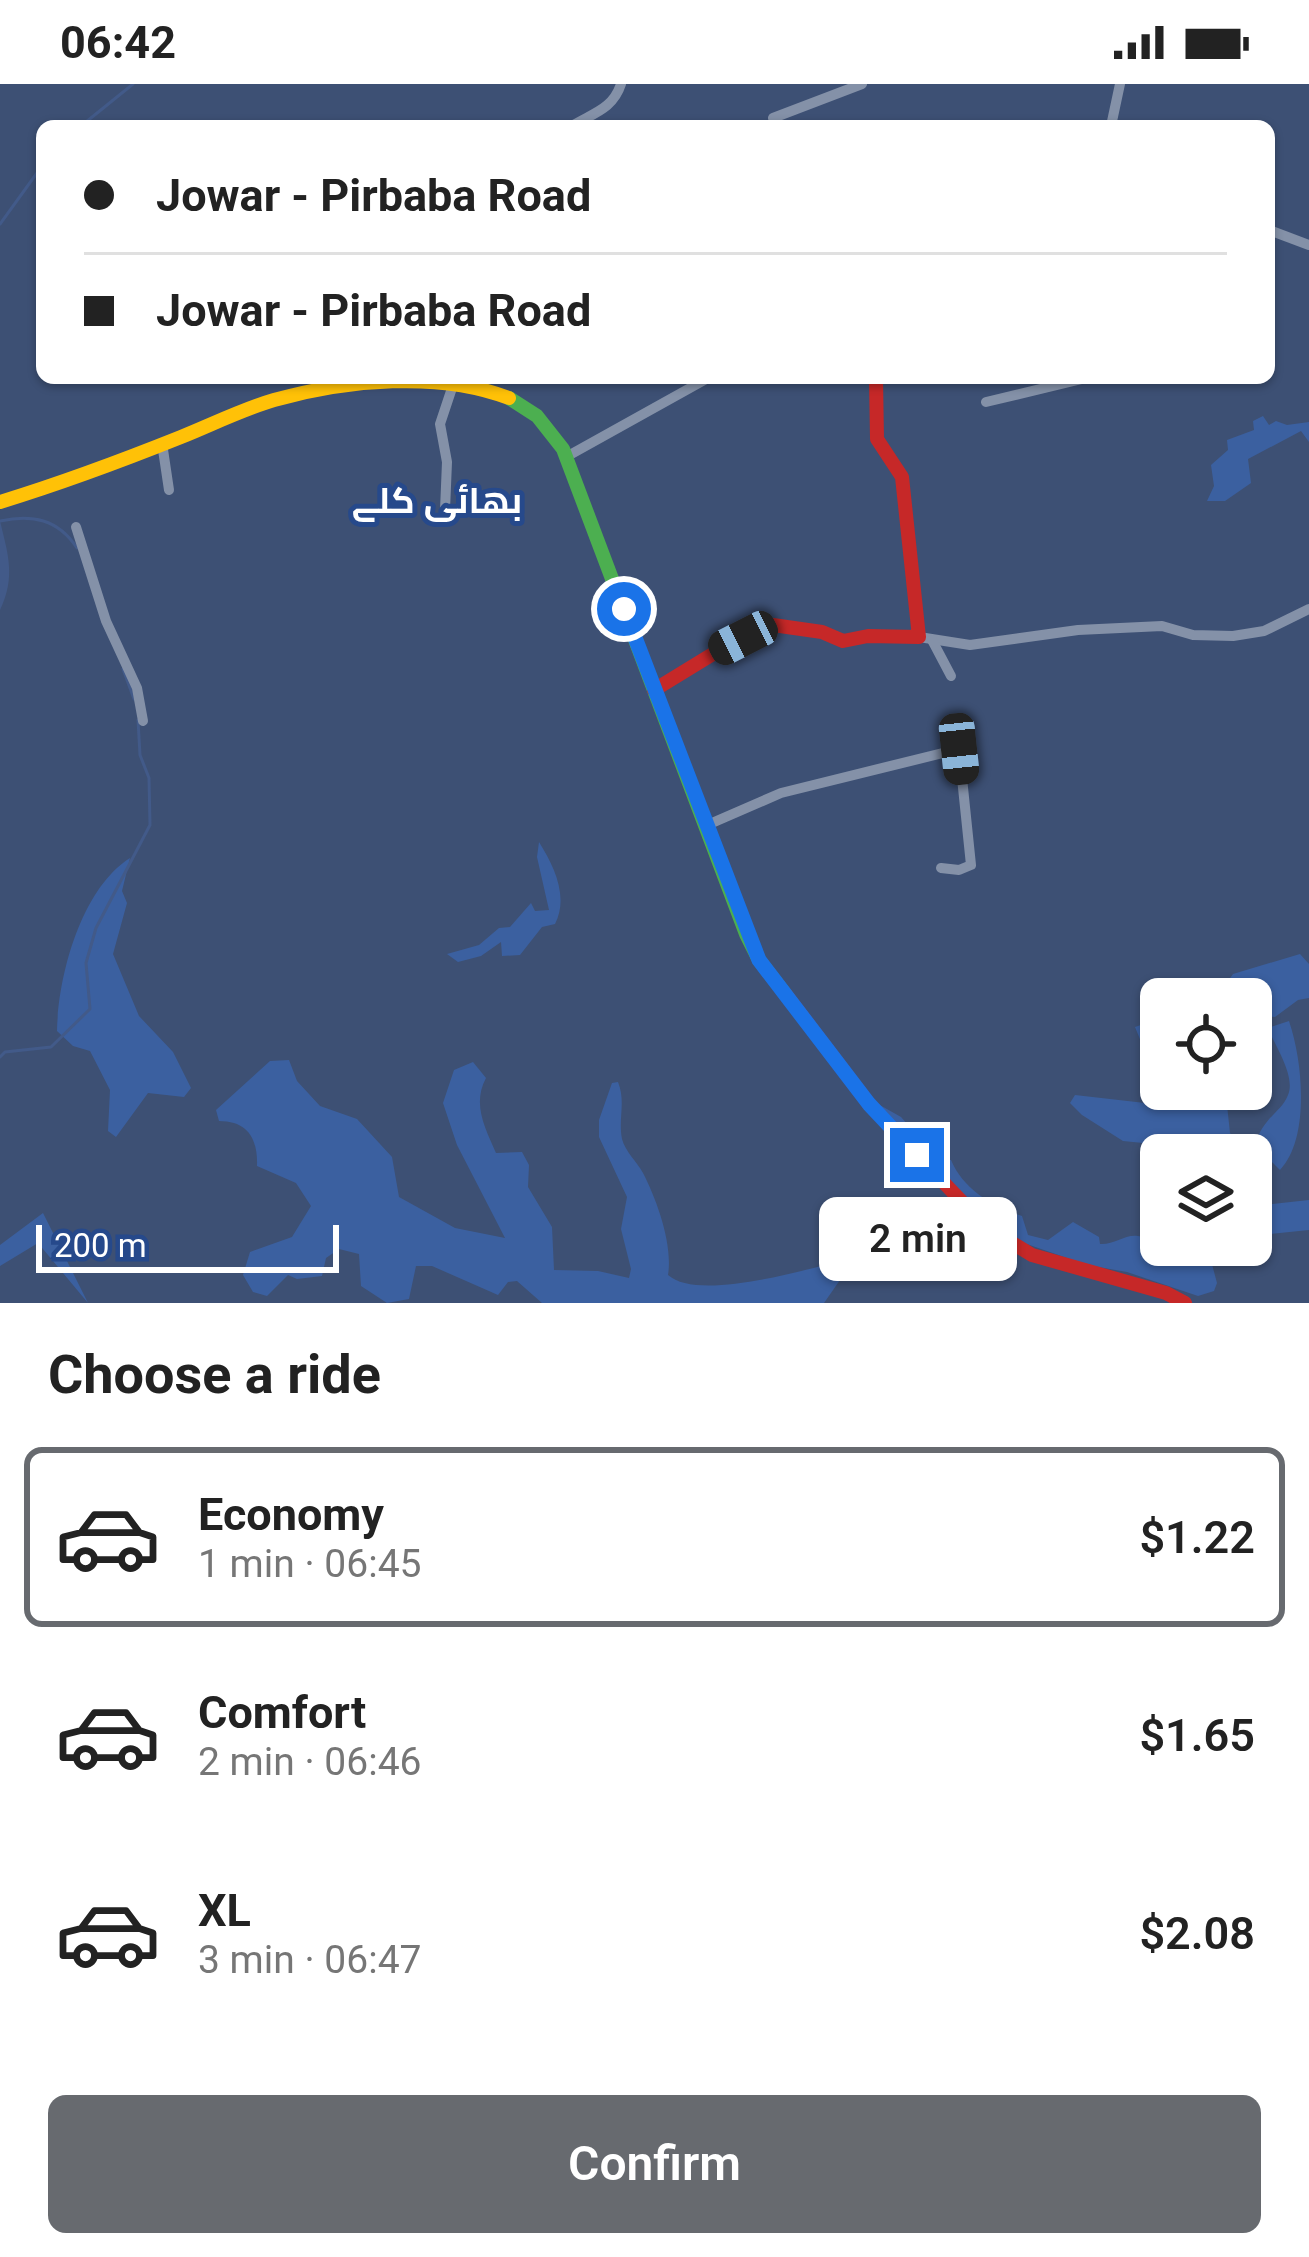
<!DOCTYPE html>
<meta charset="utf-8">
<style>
:root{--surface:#fff;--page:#f2f2f2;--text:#222;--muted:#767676;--line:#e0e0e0;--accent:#676a6f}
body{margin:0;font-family:Roboto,Cairo,sans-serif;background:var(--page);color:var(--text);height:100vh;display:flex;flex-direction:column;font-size:45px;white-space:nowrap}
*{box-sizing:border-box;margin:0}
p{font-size:39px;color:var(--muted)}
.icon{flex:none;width:66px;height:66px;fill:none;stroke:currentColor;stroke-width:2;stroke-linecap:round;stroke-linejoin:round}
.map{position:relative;height:1219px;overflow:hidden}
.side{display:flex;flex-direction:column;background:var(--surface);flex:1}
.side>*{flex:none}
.hud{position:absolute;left:36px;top:36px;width:1239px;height:264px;border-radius:18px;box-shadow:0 3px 9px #0004;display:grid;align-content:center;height:264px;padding:0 48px;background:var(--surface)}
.tools{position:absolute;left:1140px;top:894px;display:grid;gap:24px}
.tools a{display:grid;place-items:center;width:132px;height:132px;border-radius:18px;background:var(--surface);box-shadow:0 3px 9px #0004;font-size:60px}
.scale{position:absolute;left:36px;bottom:30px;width:303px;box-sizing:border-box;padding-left:12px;border:6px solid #fff;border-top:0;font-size:33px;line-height:42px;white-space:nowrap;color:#fff;-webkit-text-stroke:9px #26498b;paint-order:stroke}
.end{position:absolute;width:54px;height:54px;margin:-27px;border:15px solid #1a73e8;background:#fff;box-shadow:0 0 0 6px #fff}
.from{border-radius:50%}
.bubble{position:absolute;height:84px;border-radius:18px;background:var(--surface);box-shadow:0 3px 9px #0004;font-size:39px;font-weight:600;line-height:84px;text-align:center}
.car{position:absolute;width:36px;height:72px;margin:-36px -18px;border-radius:15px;box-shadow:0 0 9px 3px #0007;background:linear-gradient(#222 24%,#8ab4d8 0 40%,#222 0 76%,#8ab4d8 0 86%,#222 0)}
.hud b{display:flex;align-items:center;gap:42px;height:114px;font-size:45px}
.hud b+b{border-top:3px solid var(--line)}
.hud i{width:30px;height:30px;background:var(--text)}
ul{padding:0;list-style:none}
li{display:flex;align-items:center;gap:36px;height:180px;margin:0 24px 18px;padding:0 24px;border:6px solid transparent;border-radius:18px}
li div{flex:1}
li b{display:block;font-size:45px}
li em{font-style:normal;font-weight:600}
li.current{border-color:var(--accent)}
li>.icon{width:108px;height:108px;stroke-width:1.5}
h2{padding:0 48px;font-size:54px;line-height:144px}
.button{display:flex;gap:24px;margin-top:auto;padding:24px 48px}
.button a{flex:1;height:138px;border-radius:18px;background:var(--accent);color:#fff;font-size:48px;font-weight:600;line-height:138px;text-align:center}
.status{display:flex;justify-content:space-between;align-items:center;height:84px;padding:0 60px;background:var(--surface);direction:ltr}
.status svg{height:33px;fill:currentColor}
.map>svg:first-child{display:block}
.green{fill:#3b60a0}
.water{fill:#425a89}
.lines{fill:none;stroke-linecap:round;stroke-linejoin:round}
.stream{stroke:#425a89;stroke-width:3}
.street{stroke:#8491a8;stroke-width:10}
.fast{stroke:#4caf50;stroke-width:14}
.slow{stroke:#ffc107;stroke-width:14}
.jam{stroke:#c62828;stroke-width:14}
.route{stroke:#1a73e8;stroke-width:15}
.labels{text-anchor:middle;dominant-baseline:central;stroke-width:10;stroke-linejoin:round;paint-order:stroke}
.quarter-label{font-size:36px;font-weight:bold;fill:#fff;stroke:#26498b}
</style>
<div class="status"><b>06:42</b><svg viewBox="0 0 49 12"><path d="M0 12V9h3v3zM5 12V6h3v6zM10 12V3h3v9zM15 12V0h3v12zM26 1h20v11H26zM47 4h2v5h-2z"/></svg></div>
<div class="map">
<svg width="1309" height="1219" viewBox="0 0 1309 1219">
<rect width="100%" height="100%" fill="#3d5074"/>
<g class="green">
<polygon points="1263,332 1269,341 1276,337 1287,341 1309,338 1309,358 1301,347 1248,375 1251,399 1225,417 1207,417 1214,402 1211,381 1228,366 1227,356 1254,346 1253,337"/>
<path d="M539,758C554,782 569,813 555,840L542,843L520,871L502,872L501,858L481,872L458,878L447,870L479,861L499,844L510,843L531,819L535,827L549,826L537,773Z"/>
<path d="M130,774L122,807L127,819L113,870L139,932L173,968L191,1004L184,1013L148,1009L116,1053L108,1047L110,1006L90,967L73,962L57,947C58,892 81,805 130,774Z"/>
<polygon points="1300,870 1309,880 1309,914 1298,916 1275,933 1251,930 1251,915 1240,915 1228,897 1233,890"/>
<polygon points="1161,934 1161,1005 1221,1005 1227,1021 1230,1049 1247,1071 1170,1071 1153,1060 1123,1057 1082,1031 1070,1019 1075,1011 1145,1019 1152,1016 1142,1011 1143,999 1153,987 1135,943"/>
<path d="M1289,937C1304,981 1309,1056 1280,1086L1255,1061C1263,1033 1281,1029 1288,1011C1296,992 1275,962 1268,944Z"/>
<path d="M289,976L297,997L320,1022L357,1035L392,1073L399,1113L455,1144L505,1154L457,1061L443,1019L454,986L473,978L486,994C472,1020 485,1044 496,1069L522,1068L529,1081L528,1103L552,1143L554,1186L598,1187L629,1194L631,1185L621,1145L627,1113L599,1053V1036L612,999L618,998C626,1018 618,1035 622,1055C625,1067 637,1078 643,1089C657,1116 673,1161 668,1191C699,1219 815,1183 856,1173L824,1219H542L517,1197L508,1198L498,1211L432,1182H416L409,1215L387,1219L361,1202L359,1170L339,1165L326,1174L322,1192L297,1195L288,1191L267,1212L253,1208L243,1191L250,1168L292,1153L311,1122L296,1099L257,1082C258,1055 248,1037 219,1037L216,1026L270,977Z"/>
<path d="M878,1020L901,1033L938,1075L951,1076C963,1105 993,1123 1022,1132L1028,1151L1048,1156L1073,1138L1099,1153L1100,1160C1114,1161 1125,1150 1138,1152C1165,1156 1164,1185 1209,1169L1217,1199L1214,1207L1198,1212L1127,1188L1087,1181L1024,1159L997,1144L973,1126Z"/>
<polygon points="1251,1081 1262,1121 1309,1116 1309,1146 1251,1152"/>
<polygon points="43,1129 88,1219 38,1159 0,1182 0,1161"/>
</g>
<path class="water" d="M0,437C8,470 16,493 0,526Z"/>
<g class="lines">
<g class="stream">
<polyline points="81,42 133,0"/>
<polyline points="0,140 42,82"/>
<path d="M0,437C32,430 58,435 77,464"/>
<polyline points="123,585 134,615"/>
<polyline points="0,973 5,968 51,963 90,925 86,879 96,844 150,741 149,694 140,671 138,636"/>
</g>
<g class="street">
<polyline points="773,34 862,0"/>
<path d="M572,42C593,29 613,25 621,0"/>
<polyline points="1111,42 1120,0"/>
<polyline points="1269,146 1309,161"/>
<polyline points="986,318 1086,294"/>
<polyline points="162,359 169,406"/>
<polyline points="566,373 708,294"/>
<polyline points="445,426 447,378 440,340 455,295"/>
<polyline points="76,443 106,537 137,604 143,637"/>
<polyline points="919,553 970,561 1078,546 1162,542 1193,551 1233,552 1264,547 1309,525"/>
<polyline points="932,556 951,592"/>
<polyline points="705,742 781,709 959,665 971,781 959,786 941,784"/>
</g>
<polyline class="fast" points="509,314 537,332 563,365 746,850 759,876 786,911"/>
<path class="slow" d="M0,418C62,399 121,377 181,353C211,341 243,325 274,316C346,296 439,287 509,314"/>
<g class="jam">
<polyline points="654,606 721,565 773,541 822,548 843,557 868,552 919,553 902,393 877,355 876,294"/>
<polyline points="786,911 869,1020 986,1143 1032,1171 1166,1209 1185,1219"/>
</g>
</g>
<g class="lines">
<polyline class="route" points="624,525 759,876 869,1020 917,1071"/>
</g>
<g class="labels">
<g class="quarter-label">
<text x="437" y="417">بھائی كلے</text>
</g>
</g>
</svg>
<div class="tools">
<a><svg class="icon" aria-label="locate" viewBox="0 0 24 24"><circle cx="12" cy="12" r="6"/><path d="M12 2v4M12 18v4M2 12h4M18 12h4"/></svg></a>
<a><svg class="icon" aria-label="layers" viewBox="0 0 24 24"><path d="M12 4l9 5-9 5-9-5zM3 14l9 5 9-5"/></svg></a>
</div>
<div class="scale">200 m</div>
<i class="end from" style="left:624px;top:525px"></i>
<i class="end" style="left:917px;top:1071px"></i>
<div class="bubble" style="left:819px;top:1113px;width:198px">2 min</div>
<i class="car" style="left:743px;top:554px;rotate:243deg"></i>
<i class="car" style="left:959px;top:665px;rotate:174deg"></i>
<div class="hud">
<b><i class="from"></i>Jowar - Pirbaba Road</b>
<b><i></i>Jowar - Pirbaba Road</b>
</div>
</div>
<section class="side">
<h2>Choose a ride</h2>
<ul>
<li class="current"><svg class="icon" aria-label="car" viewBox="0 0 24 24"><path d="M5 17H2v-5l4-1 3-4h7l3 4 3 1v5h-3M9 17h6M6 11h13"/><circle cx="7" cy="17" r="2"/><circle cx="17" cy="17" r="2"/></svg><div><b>Economy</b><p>1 min · 06:45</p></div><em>$1.22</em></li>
<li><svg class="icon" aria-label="car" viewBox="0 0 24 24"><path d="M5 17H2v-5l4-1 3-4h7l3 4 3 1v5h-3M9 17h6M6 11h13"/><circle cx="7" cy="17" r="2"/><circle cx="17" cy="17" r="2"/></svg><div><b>Comfort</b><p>2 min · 06:46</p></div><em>$1.65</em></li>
<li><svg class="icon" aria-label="car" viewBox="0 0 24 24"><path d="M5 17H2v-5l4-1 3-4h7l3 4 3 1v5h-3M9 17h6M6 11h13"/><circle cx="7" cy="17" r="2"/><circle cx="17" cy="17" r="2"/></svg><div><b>XL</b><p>3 min · 06:47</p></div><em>$2.08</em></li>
</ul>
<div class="button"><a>Confirm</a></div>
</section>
